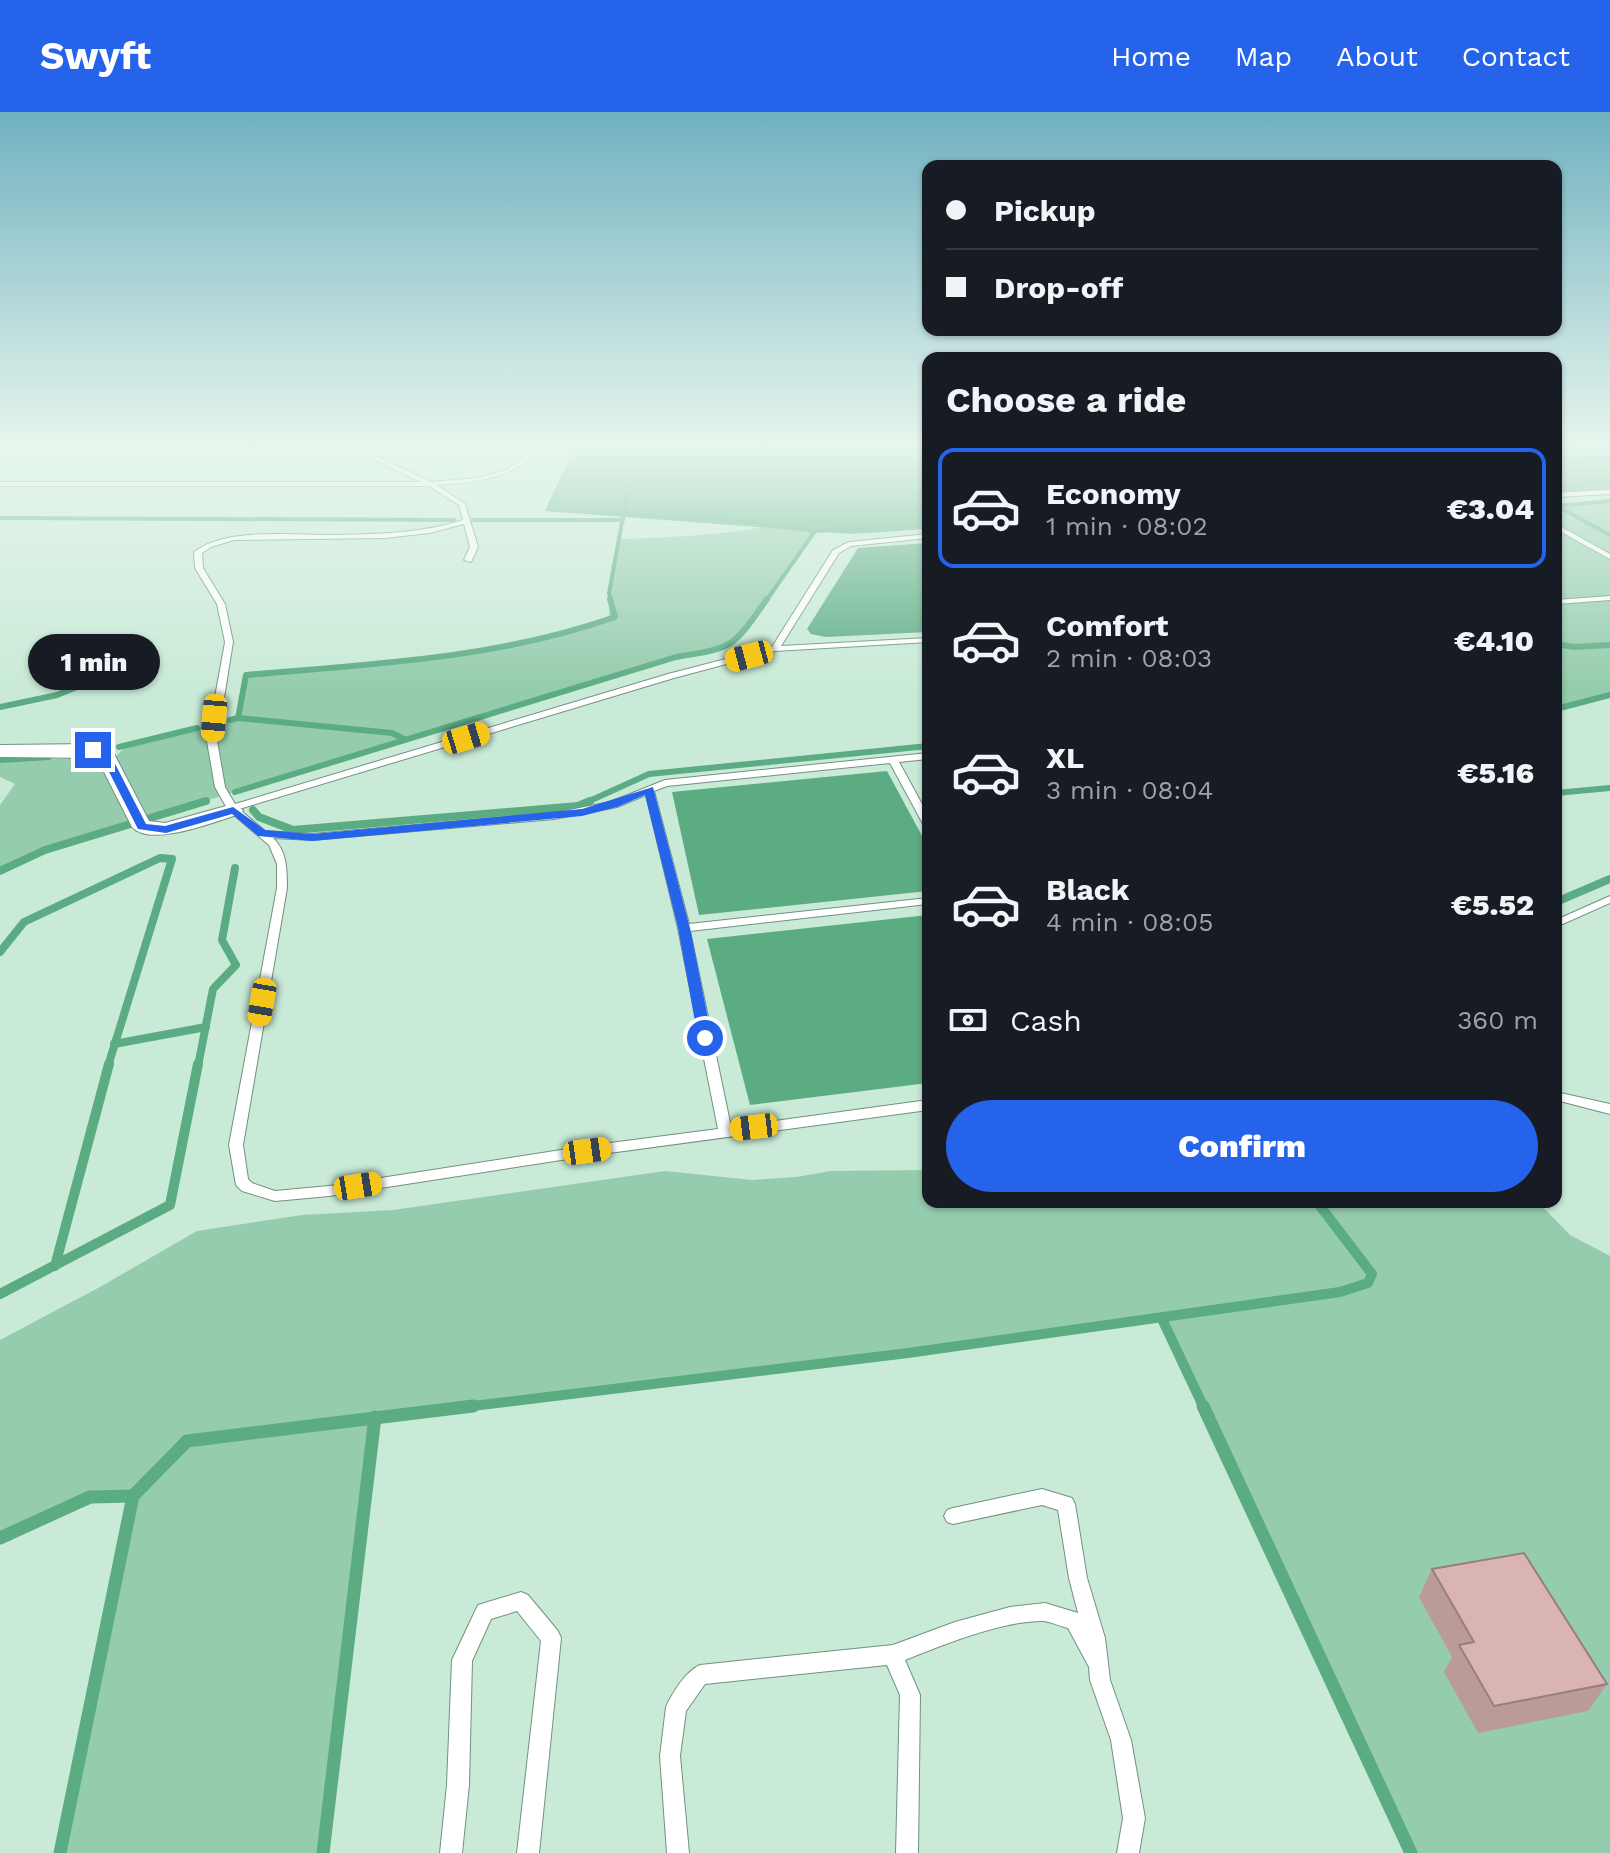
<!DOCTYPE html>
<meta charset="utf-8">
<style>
:root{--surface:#171b24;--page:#20242c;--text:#f1f3f6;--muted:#9ea1a6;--line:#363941;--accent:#2563eb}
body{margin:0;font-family:"Work Sans",sans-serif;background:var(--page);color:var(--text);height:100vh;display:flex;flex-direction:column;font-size:30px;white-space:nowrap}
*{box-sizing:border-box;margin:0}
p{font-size:26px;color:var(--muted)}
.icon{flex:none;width:44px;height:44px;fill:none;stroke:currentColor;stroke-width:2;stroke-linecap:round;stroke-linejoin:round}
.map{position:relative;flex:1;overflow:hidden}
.sheet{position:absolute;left:922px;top:240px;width:640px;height:856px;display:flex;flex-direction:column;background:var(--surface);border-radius:16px;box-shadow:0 2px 6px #0004}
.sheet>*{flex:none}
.banner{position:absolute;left:922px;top:48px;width:640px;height:176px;border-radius:16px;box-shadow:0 2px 6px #0004;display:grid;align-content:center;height:176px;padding:0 24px;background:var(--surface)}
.end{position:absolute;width:36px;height:36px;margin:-18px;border:10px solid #2563eb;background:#fff;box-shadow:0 0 0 4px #fff}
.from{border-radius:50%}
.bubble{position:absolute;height:56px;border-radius:28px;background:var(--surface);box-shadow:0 2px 6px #0004;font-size:26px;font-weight:800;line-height:56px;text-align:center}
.car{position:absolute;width:24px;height:48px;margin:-24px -12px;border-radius:10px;box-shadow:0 0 6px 2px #0007;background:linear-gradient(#f5c518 24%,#345 0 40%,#f5c518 0 76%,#345 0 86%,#f5c518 0)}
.banner b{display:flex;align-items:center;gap:28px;height:76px;font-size:30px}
.banner b+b{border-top:2px solid var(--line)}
.banner i{width:20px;height:20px;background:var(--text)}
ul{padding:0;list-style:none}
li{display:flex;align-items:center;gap:24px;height:120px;margin:0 16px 12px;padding:0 8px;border:4px solid transparent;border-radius:16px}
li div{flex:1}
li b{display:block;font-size:30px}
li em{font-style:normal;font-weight:800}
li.on{border-color:var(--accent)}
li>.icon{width:72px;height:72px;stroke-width:1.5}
h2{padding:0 24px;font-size:36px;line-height:96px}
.pay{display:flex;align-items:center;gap:20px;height:88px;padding:0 24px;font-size:30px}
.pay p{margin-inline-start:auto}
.primary-button{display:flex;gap:16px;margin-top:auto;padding:16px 24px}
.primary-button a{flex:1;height:92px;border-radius:48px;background:var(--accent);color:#fff;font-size:32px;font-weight:800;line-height:92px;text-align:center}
header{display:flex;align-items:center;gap:48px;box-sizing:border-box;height:112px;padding:0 40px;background:var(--accent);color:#fff}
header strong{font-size:38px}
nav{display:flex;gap:44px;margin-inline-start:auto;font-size:28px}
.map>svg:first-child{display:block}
.green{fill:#95ccad}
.forest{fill:#63b38a}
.water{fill:#5cac83}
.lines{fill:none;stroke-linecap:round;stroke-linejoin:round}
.stream-far4{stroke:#5cac83;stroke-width:4}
.stream-far3{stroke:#5cac83;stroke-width:6}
.stream-far2{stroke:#5cac83;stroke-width:8}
.stream-far1{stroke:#5cac83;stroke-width:10}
.stream{stroke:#5cac83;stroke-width:13}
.lane-casing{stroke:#72917f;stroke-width:2}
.street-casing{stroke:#72917f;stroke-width:2}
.lane{fill:#fff;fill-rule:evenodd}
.street{fill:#fff;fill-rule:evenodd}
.wall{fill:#bb9b9a}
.building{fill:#d9b4b3;stroke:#987e7d;stroke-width:2}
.route{fill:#2563eb}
</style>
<header>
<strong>Swyft</strong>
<nav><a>Home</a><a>Map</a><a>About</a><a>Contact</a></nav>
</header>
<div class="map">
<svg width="1610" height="1741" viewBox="0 0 1610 1741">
<rect width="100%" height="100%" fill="#c9ead7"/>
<g class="green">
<polygon points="1610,389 1610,583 1556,597 1556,393"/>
<path d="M792,409L928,412L815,420L743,521L724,538L676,545L45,738L0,759V693L15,672L0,665V650L116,644L130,631L238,606L246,563C358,552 507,550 609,506V481L619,427C677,425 735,423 792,409Z"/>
<polygon points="928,1058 928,1090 1538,1090 1570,1123 1610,1144 1610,1741 1411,1741 1163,1209 796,1258 375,1305 323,1741 60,1741 132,1384 90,1385 0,1426 0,1228 100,1175 197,1119 302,1103 393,1098 665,1059 752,1068 796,1065 831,1059"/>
</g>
<g class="forest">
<polygon points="577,333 928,333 928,417 851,422 545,399"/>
<polygon points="1556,333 1610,333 1610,377 1556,380"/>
</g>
<g class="water">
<polygon points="928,431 928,520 826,525 811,522 807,517 858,436"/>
<polygon points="887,659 928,735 928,779 699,803 672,680"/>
<polygon points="928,803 928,971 750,993 707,827"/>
</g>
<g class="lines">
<g class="stream-far4">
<polyline points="578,333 548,397 742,409 815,419 928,412"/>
<polyline points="1556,349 1610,346"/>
<polyline points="1556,374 1610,371"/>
<polyline points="1610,389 1557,394 1610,423"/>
<polyline points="0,406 454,408"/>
<polyline points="473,408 623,408"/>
<polyline points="611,489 609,481 629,372"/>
<polyline points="766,489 815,419"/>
</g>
<g class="stream-far3">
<polyline points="1556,532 1574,535 1610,533"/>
<polyline points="0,595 57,583 84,572"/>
<polyline points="1556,597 1610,583"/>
<path d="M238,606L246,563C371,552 496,547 615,505L610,487"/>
<polyline points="230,608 238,606 392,621 404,627"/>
<polyline points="119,635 197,616"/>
<polyline points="0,648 49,645"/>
<path d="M235,680L676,545C735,536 733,535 767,487"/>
<polyline points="1556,681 1610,676"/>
<polyline points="201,691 206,689"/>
<polyline points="585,691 649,662 928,634"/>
</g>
<g class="stream-far2">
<polyline points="253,698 259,705 293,718 578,694 590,689"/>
<polyline points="0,759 45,738 206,689"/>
<polyline points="1556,790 1610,767"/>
<polyline points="0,840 24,810 160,746 172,747 108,954"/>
<polyline points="114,932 206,915"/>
<polyline points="198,954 213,877 236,853 222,828 235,756"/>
</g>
<g class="stream-far1">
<polyline points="55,1154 109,952"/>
<polyline points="0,1182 170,1093 198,952"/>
<polyline points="1163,1209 1204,1296"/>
<polyline points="456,1296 908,1241 1340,1180 1368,1171 1372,1162 1317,1090"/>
</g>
<g class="stream">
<polyline points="1203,1294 1411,1741"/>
<polyline points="0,1426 90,1385 133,1384"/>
<polyline points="60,1741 133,1384 187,1329 473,1294"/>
<polyline points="323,1741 375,1305"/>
</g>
<g class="lane-casing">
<g id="lane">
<path d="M109,333H353L431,370L476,366L504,359L529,343L537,333H543C517,367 477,370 437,373L465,392L478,435L471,450L464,448L470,435L464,412L429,421L385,426L234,428L211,435L202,441L203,456L225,492L233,530L217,629L225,675L235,692L668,562L772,535L833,438L849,430L928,422V426L851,434L839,441L781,534L928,526V530L775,539L674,566L239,697L265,719L312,722L554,701L610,690L665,668L928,641V647L899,650L928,703V715L923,712L890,651L667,674L654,679L689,812L928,786V792L690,819L731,1015L928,988V998L587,1044L329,1084L275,1089L242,1079L236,1073L229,1033L277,776V752L269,733L228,698L215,675L207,629L225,530L217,492L195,456L194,440C227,414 299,424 340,423C381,422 423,421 463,408L459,393L429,374H0V370H421L348,335H112ZM646,683L678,816L718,1017L587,1034L329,1074L275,1079L252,1071L248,1067L243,1033L287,776C287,758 287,739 273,726L312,728L554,707L617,695Z"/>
<polygon points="1610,378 1610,382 1556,385 1556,381"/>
<polygon points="1556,412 1610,442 1610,447 1556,417"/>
<polygon points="1610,484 1610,488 1556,492 1556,488"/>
<polygon points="1610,784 1610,791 1556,815 1556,808"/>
<polygon points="1556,980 1610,992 1610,1002 1556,988"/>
<path d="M1042,1377L1072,1386L1075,1392L1087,1466L1105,1526L1110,1568L1131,1628L1145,1706L1139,1741H1117L1123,1706L1111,1628L1090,1568L1089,1555L1068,1516C1060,1514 1051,1510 1044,1509C1004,1508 942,1533 905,1548L920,1583L918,1741H896L900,1583L887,1553L705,1572L686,1599L680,1644L689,1741H667L660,1644L666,1595C672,1581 686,1559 700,1553L893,1533L955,1510L1010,1495L1045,1491L1078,1501L1069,1466L1058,1398L1042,1393L953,1412L947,1410L944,1404L947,1398L953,1396Z"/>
<polygon points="521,1480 528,1483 558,1519 561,1526 539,1741 517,1741 541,1529 517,1499 491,1507 472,1549 469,1673 462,1741 440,1741 447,1673 452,1548 478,1493"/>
</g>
</g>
<g class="street-casing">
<path id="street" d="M93,632L112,638L149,709L165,711L233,692L243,698L240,702C216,709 151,736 132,715L97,646L0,645V633Z"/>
</g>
<use href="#lane" class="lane"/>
<use href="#street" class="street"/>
</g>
<polygon class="wall" points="1432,1457 1607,1572 1588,1599 1478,1621 1444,1560 1452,1545 1419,1485"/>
<polygon class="building" points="1524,1441 1607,1572 1494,1594 1459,1533 1474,1530 1432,1457"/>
<linearGradient id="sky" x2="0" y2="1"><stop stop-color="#70b1c0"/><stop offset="0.58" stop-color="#e7f6ed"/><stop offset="1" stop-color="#e7f6ed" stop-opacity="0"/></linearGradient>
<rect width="1610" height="576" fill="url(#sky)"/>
<polygon class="route" points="93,635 109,640 146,712 165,714 233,695 265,718 312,722 582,697 653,675 690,816 712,926 705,931 698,926 678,816 645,683 617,695 582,704 312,729 258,724 232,702 166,721 138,717 101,644 88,638"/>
</svg>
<i class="end from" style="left:705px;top:926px"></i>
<i class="end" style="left:93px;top:638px"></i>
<div class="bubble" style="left:28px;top:522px;width:132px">1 min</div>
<i class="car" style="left:749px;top:544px;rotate:255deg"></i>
<i class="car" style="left:214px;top:606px;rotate:185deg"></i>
<i class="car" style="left:466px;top:626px;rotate:73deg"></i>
<i class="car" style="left:262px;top:890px;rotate:190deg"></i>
<i class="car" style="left:754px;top:1015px;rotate:263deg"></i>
<i class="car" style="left:587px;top:1039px;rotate:82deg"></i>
<i class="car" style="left:358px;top:1074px;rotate:81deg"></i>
<div class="banner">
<b><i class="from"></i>Pickup</b>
<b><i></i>Drop-off</b>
</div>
<section class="sheet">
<h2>Choose a ride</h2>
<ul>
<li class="on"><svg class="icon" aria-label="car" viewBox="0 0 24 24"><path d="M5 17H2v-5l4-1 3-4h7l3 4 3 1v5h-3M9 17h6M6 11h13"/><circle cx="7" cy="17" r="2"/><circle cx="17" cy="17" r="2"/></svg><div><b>Economy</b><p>1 min · 08:02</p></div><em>€3.04</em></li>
<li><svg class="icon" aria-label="car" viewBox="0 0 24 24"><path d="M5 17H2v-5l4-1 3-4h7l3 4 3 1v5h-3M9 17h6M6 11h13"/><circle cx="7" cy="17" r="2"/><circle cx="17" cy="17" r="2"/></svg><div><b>Comfort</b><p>2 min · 08:03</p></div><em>€4.10</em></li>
<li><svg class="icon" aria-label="car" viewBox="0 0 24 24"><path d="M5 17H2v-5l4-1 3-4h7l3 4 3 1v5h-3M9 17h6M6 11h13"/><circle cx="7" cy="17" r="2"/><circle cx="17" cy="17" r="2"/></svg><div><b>XL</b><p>3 min · 08:04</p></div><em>€5.16</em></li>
<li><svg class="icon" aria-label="car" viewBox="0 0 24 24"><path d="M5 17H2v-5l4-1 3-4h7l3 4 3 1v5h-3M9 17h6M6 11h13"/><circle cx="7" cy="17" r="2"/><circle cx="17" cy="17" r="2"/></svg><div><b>Black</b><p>4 min · 08:05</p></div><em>€5.52</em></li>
</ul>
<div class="pay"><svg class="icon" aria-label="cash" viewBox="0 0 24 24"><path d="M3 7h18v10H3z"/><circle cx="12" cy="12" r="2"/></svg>Cash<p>360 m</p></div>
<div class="primary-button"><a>Confirm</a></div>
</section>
</div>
